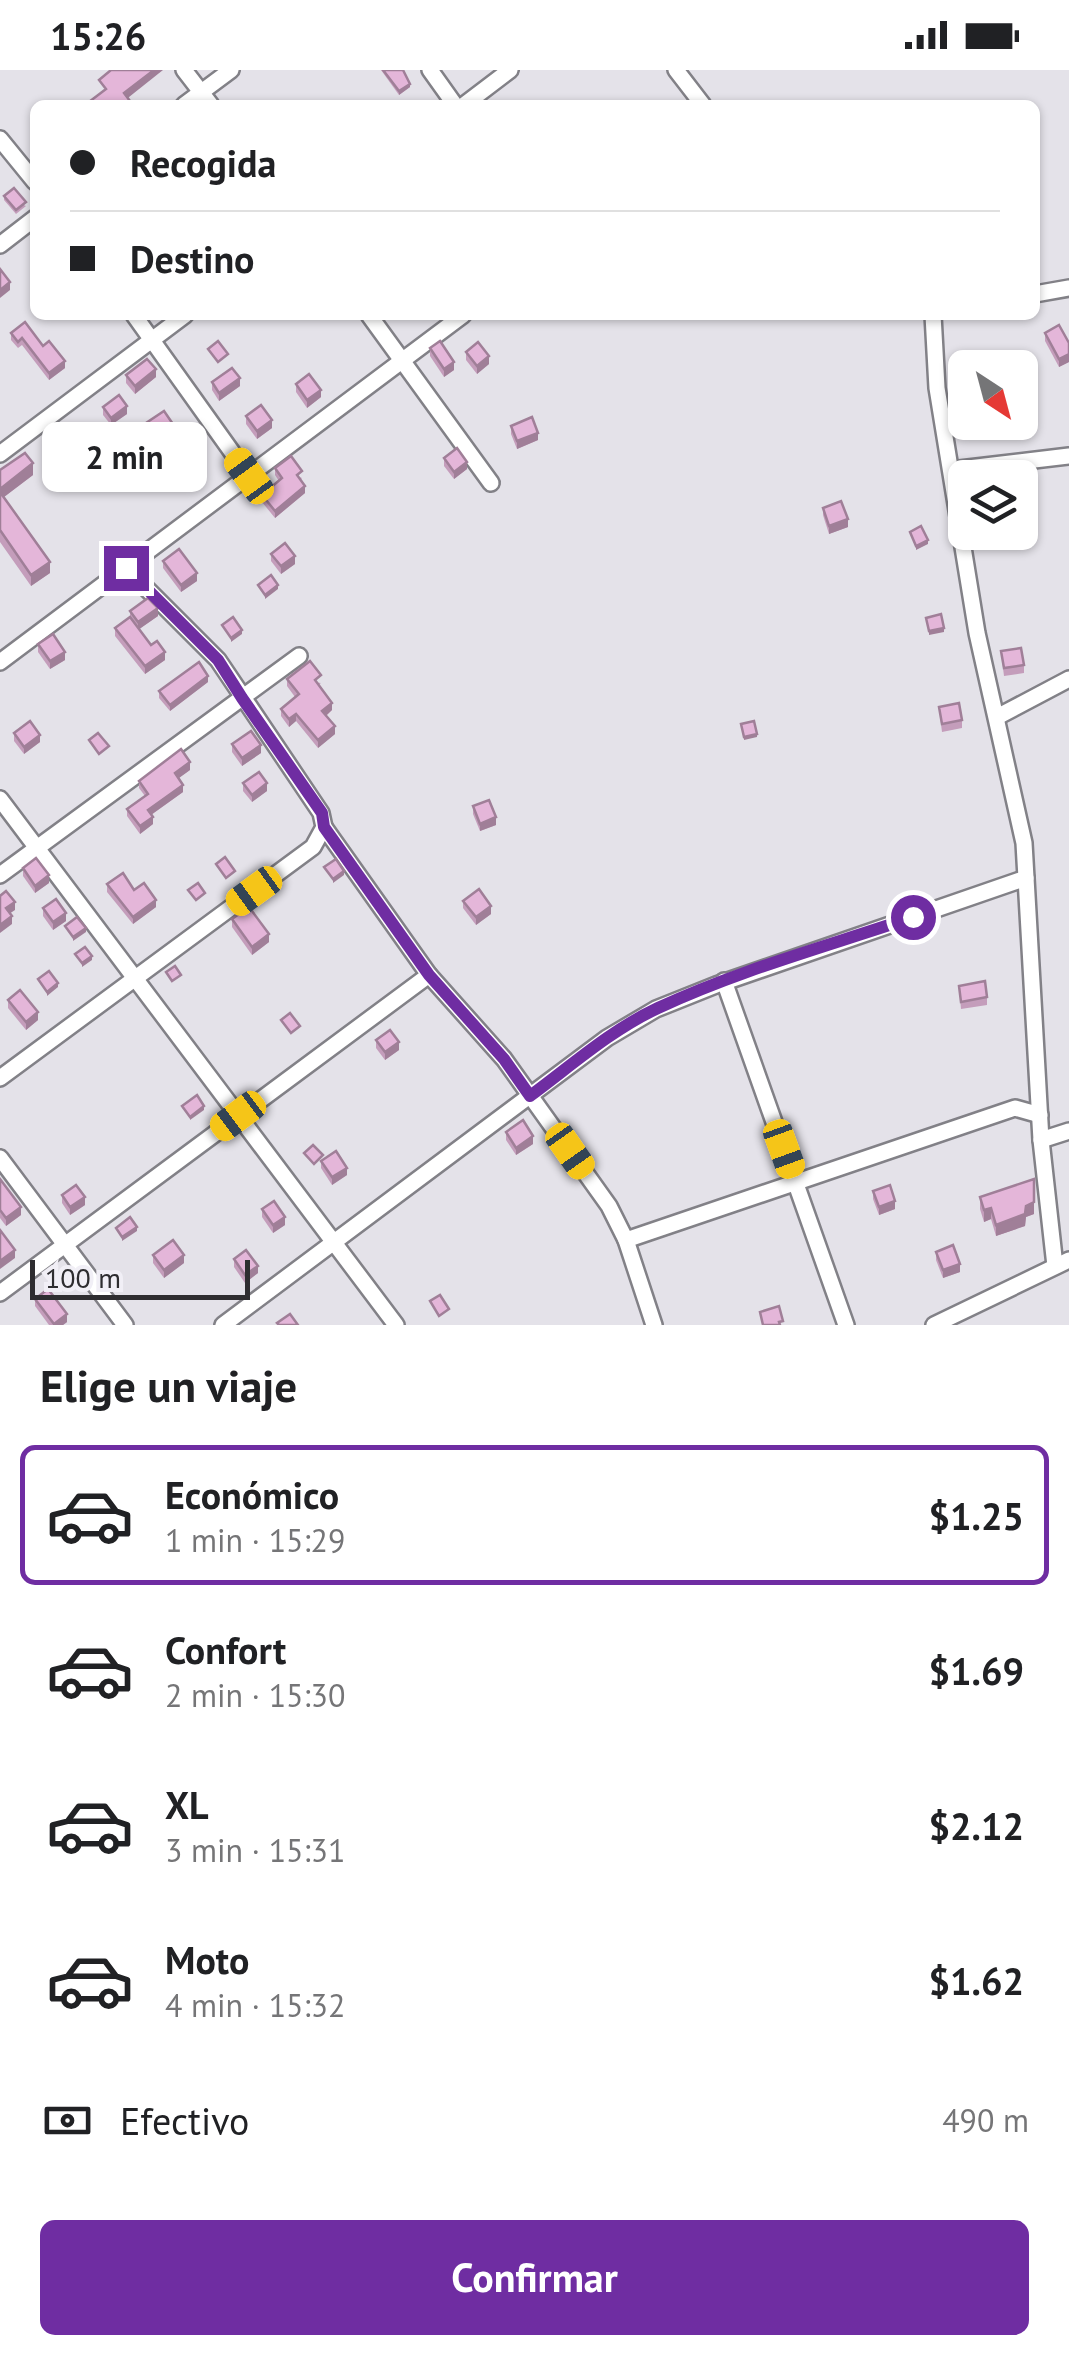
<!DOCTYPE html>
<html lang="es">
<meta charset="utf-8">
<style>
:root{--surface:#fff;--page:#f2f2f2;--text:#202124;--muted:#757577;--line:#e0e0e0;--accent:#6f2da2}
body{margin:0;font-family:"PT Sans",sans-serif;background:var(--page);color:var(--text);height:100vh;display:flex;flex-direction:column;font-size:38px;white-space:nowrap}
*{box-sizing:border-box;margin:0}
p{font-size:32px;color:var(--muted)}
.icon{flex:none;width:55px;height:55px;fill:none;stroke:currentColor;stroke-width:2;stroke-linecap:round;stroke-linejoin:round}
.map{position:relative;height:1255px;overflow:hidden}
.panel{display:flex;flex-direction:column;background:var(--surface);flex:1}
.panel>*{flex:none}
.banner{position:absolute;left:30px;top:30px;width:1010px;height:220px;border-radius:15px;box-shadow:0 2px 8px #0004;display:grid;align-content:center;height:220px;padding:0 40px;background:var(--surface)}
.needle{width:65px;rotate:144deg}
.fabs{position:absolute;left:948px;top:280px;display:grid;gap:20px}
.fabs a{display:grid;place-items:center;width:90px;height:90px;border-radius:15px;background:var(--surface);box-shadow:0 2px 8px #0004;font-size:50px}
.scale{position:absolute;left:30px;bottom:25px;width:220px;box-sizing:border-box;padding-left:10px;border:5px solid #2e2d30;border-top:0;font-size:28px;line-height:35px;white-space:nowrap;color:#2e2d30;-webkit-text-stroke:8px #f1eff6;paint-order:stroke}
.end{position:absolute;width:45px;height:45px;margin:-22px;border:12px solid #6f2da2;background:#fff;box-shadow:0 0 0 5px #fff}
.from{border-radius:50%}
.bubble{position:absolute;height:70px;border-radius:15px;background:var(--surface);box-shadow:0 2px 8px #0004;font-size:32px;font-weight:600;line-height:70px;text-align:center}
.car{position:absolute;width:30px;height:60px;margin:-30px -15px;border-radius:12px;box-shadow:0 0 8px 2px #0007;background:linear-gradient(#f5c518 24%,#345 0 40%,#f5c518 0 76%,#345 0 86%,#f5c518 0)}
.banner b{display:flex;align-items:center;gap:35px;height:95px;font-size:38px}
.banner b+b{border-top:2px solid var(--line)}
.banner i{width:25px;height:25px;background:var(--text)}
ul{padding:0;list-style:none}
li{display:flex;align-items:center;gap:30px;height:140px;margin:0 20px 15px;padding:0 20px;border:5px solid transparent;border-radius:15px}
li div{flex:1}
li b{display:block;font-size:38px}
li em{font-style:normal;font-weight:600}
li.active{border-color:var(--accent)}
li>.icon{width:90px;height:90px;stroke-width:1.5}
h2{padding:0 40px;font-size:45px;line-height:120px}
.pay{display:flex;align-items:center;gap:25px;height:110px;padding:0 40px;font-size:38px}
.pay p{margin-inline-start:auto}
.primary-button{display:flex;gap:20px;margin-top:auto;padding:20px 40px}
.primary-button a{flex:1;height:115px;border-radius:15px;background:var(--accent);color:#fff;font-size:40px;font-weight:600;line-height:115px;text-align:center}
.status{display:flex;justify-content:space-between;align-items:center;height:70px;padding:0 50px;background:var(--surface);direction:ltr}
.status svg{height:28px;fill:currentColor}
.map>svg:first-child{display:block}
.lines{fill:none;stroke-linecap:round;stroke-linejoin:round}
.street-casing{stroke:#828187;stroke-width:20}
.street{stroke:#fff;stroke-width:15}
.wall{fill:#c49dbb}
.shaded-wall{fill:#a07f98}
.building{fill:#e4b6d9;stroke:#a07f98;stroke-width:2.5}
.route{stroke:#6f2da2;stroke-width:12}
</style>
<div class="status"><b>15:26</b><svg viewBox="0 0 49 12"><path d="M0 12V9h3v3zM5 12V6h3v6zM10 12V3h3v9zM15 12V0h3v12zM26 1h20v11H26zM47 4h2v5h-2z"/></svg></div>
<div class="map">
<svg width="1069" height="1255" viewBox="0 0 1069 1255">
<rect width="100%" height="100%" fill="#e4e2e9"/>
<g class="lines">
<g class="street-casing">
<g id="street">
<polyline points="184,0 211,35"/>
<polyline points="430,0 455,35"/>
<polyline points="676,0 703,35"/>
<polyline points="184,35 231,0"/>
<polyline points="464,35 510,0"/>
<polyline points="0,69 35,112"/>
<polyline points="0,175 35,148"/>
<polyline points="1035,224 1069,218"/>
<polyline points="134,245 249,406"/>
<polyline points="369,245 491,413"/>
<polyline points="933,245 937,318 977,563 1024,773 1041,1070 1055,1196"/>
<polyline points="0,384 185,245"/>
<polyline points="951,400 1069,386"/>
<polyline points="0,592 463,245"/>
<polyline points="997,647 1069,609"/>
<polyline points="0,729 396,1255"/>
<polyline points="324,757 429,905 504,989 609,1136 626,1170 654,1255"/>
<polyline points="0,805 299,586"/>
<polyline points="724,911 846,1255"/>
<polyline points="0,1008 313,777 324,757 321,743 218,590 126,498"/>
<polyline points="1041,1070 1069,1061"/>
<polyline points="0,1088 125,1255"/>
<polyline points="626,1170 1015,1038 1040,1045"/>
<polyline points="0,1223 429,905"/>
<polyline points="223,1255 607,968 656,939 716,915 1026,808"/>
<polyline points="934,1255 1069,1190"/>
</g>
</g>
<use href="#street" class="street"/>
</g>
<g class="wall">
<polygon points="381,0 383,0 410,17 399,25"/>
<polygon points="4,126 26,136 16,144 4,130"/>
<polygon points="11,263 43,276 65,298 49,310 22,275 18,278 11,270"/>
<polygon points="1045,263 1069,273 1069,292 1059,297 1045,271"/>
<polygon points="430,278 454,300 444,307 430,286"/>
<polygon points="466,282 489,294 477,304 466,290"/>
<polygon points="126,305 156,307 135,324 126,313"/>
<polygon points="212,312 240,316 219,331 212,320"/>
<polygon points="296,314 321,327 307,338 296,322"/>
<polygon points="103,337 127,344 111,355 103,345"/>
<polygon points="246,346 272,358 257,369 246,354"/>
<polygon points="511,356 538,370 517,379 511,364"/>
<polygon points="175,364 137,394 122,377 122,369"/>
<polygon points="444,388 467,399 454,409 444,396"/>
<polygon points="275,398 302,408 300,410 305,423 275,448 262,432 262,425 279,411 275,405"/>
<polygon points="0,400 33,405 4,427 50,503 31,516 0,472"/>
<polygon points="823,438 848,457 829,464 823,445"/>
<polygon points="271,484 295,494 281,504 271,491"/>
<polygon points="163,491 197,511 181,522 163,498"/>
<polygon points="130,541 158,546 139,559 151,575 165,590 145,604 115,566 115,558 130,547"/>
<polygon points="38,574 65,590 50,599 38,582"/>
<polygon points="1001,581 1024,595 1024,603 1004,606"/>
<polygon points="287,609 321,613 318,615 332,640 326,646 335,664 318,678 296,651 289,657 281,646 281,639 295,627 287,616"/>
<polygon points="208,612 170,641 159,628 159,621"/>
<polygon points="939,637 962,650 962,658 942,662"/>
<polygon points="14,663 40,672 24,684 14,671"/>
<polygon points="232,674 261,683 242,696 232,682"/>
<polygon points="190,700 178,708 183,722 151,745 153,754 140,764 127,746 127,739 145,726 139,718 139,711"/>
<polygon points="243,713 267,721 252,732 243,721"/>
<polygon points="473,736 496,755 480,761 473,744"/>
<polygon points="23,798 49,813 35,823 23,806"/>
<polygon points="107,814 134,820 156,837 133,854 107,822"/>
<polygon points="463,831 491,844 476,855 463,838"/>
<polygon points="43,838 66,851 53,860 43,846"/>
<polygon points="232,849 269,872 252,885 232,857"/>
<polygon points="959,916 987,927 987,935 961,939"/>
<polygon points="8,930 38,950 26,960 8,938"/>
<polygon points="376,970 399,980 385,990 376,978"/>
<polygon points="506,1062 533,1074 516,1085 506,1070"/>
<polygon points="321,1091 347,1105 332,1115 321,1098"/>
<polygon points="0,1109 21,1145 6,1156 0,1148"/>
<polygon points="873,1121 895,1139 879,1145 873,1129"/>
<polygon points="62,1125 85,1135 70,1145 62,1133"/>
<polygon points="980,1127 1034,1144 1026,1147 1025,1156 996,1166 991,1149 984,1152 980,1139"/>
<polygon points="262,1139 285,1155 273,1163 262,1147"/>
<polygon points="936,1182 960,1202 943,1208 936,1190"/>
<polygon points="153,1185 184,1193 164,1208 153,1193"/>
<polygon points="234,1189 258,1203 245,1213 234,1197"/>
<polygon points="35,1229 67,1252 63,1255 49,1255 35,1236"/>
</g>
<g class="shaded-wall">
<polygon points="154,0 163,0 124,31 124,23"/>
<polygon points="410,14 410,17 399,25 399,21"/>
<polygon points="10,212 10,220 0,228 0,220"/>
<polygon points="1069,284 1069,292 1059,297 1059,289"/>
<polygon points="489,286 489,294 477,304 477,296"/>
<polygon points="65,291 65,298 49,310 49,303"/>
<polygon points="454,292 454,300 444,307 444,299"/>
<polygon points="156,299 156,307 135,324 135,316"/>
<polygon points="240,308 240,316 219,331 219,323"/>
<polygon points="321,320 321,327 307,338 307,330"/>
<polygon points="127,336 127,344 111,355 111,348"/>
<polygon points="272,350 272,358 257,369 257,361"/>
<polygon points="175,357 175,364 137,394 137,387"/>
<polygon points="538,363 538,370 517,379 517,371"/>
<polygon points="467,392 467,399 454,409 454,402"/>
<polygon points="33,393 33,405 0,430 0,419"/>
<polygon points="305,416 305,423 275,448 275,441"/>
<polygon points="848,449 848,457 829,464 829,456"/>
<polygon points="994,462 1001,462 1001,468 985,473 985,465"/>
<polygon points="928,470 928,474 916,480 916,476"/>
<polygon points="295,486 295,494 281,504 281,496"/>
<polygon points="50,492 50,503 31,516 31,505"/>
<polygon points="197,503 197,511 181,522 181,515"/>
<polygon points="278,515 278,519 265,529 265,525"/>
<polygon points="158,538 158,546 138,560 138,552"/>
<polygon points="944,558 944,562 929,565 929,561"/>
<polygon points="242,560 242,564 231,572 231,568"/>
<polygon points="65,582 65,590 50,599 50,591"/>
<polygon points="165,582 165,590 145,604 145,596"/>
<polygon points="208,606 208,612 170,641 170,635"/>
<polygon points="332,633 332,640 322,649 322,641"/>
<polygon points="296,644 296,651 289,657 289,649"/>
<polygon points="335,656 335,664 318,678 318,670"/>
<polygon points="757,664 757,667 744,670 744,667"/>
<polygon points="40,665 40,672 24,684 24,677"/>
<polygon points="261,675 261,683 242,696 242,688"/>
<polygon points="190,692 190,700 175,711 175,703"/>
<polygon points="267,713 267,721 252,732 252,725"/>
<polygon points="183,715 183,722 148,747 148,740"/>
<polygon points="153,747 153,754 140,764 140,756"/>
<polygon points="496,747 496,755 480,761 480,754"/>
<polygon points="344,801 344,805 333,813 333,809"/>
<polygon points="49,805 49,813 35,823 35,816"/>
<polygon points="156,830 156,837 133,854 133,847"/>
<polygon points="15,832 15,840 6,846 6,838"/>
<polygon points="491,836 491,844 476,855 476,847"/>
<polygon points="66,843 66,851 53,860 53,852"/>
<polygon points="12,846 12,854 0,863 0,855"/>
<polygon points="86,858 86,862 73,871 73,867"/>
<polygon points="269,864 269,872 252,885 252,877"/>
<polygon points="92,886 92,890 82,897 82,893"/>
<polygon points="58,913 58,917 47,926 47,922"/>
<polygon points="38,942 38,950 26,960 26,952"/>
<polygon points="399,972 399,980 385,990 385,982"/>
<polygon points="204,1036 204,1040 190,1050 190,1047"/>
<polygon points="533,1066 533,1074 516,1085 516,1078"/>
<polygon points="347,1098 347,1105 332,1115 332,1107"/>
<polygon points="85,1127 85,1135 70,1145 70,1137"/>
<polygon points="895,1131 895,1139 879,1145 879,1137"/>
<polygon points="1034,1132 1034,1144 1026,1147 1025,1156 996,1166 996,1155"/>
<polygon points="21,1137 21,1145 6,1156 6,1148"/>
<polygon points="991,1138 991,1149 984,1152 984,1140"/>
<polygon points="285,1147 285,1155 273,1163 273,1155"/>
<polygon points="137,1157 137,1161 122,1171 122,1167"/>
<polygon points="15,1180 15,1188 0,1199 0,1191"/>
<polygon points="184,1185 184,1193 164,1208 164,1200"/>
<polygon points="960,1194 960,1202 943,1208 943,1200"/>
<polygon points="258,1196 258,1203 245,1213 245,1205"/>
<polygon points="67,1244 67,1252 63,1255 54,1255"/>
</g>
<g class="building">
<polygon points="111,0 154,0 124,23 133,35 85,35 106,19 99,10"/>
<polygon points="383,0 403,0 410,14 399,21"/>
<polygon points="14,118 26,132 16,140 4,126"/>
<polygon points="0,199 10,212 0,220"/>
<polygon points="25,252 43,276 49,271 65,291 49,303 22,268 18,272 11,263"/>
<polygon points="1059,255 1069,273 1069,284 1059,289 1045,263"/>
<polygon points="218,271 228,284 218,292 208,279"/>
<polygon points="440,271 454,292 444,299 430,278"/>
<polygon points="478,272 489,286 477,296 466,282"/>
<polygon points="147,289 156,299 135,316 126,305"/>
<polygon points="232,298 240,308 219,323 212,312"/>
<polygon points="309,304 321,320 307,330 296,314"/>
<polygon points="119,325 127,336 111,348 103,337"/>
<polygon points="261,335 272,350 257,361 246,346"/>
<polygon points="164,341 175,357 137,387 122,369"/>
<polygon points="532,347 538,363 517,371 511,356"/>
<polygon points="457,378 467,392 454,402 444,388"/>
<polygon points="25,383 33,393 0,419 0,400"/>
<polygon points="291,386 302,401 297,405 305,416 275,441 262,425 282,408 275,398"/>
<polygon points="0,422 50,492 31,505 0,460"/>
<polygon points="841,431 848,449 829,456 823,438"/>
<polygon points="921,456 928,470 916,476 910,462"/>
<polygon points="285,473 295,486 281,496 271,484"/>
<polygon points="179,479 197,503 181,515 163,491"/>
<polygon points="271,505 278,515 265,525 258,515"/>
<polygon points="148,528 158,538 138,552 130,541"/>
<polygon points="941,544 944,558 929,561 926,548"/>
<polygon points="130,547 151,575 157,571 165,582 145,596 115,558"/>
<polygon points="233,547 242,560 231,568 222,555"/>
<polygon points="53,564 65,582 50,591 38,574"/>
<polygon points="1021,578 1024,595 1004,598 1001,581"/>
<polygon points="310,591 321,605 315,610 332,633 322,641 335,656 318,670 296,644 289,649 281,639 299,624 287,609"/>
<polygon points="199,592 208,606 170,635 159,621"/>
<polygon points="959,633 962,650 942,654 939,637"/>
<polygon points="30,651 40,665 24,677 14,663"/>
<polygon points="754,651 757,664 744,667 741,654"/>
<polygon points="251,661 261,675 242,688 232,674"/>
<polygon points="98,663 109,676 99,684 89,670"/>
<polygon points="181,679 190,692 175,703 183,715 148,740 153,747 140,756 127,739 148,724 139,711"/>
<polygon points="259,702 267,713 252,725 243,713"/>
<polygon points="489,730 496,747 480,754 473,736"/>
<polygon points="225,787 235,801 226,808 216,794"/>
<polygon points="36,788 49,805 35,816 23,798"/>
<polygon points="336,789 344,801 333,809 324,797"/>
<polygon points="123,803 134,820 144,813 156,830 133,847 107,814"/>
<polygon points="198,813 205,823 196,830 188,820"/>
<polygon points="479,819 491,836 476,847 463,831"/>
<polygon points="6,821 15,832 6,838 12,846 0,855 0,826"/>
<polygon points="56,829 66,843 53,852 43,838"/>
<polygon points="249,837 269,864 252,877 232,849"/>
<polygon points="77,847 86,858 73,867 65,856"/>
<polygon points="85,877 92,886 82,893 75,884"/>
<polygon points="175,896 181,905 172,911 166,902"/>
<polygon points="49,901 58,913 47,922 38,909"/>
<polygon points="985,911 987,927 961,932 959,916"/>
<polygon points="20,920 38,942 26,952 8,930"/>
<polygon points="290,943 300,956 291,963 281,950"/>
<polygon points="390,960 399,972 385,982 376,970"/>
<polygon points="197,1025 204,1036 190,1047 182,1036"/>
<polygon points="523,1050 533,1066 516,1078 506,1062"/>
<polygon points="313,1075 323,1085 314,1094 304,1083"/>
<polygon points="336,1081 347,1098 332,1107 321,1091"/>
<polygon points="0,1109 21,1137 6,1148 0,1140"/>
<polygon points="1034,1109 1034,1132 1026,1136 1025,1144 996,1155 991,1138 984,1140 980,1127"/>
<polygon points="76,1115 85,1127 70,1137 62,1125"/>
<polygon points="890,1115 895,1131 879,1137 873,1121"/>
<polygon points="274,1131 285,1147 273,1155 262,1139"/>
<polygon points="130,1147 137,1157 122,1167 116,1158"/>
<polygon points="0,1160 15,1180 0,1191"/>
<polygon points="173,1170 184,1185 164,1200 153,1185"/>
<polygon points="953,1175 960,1194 943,1200 936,1182"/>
<polygon points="246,1180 258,1196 245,1205 234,1189"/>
<polygon points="48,1219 67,1244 54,1254 35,1229"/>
<polygon points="440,1225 449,1239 439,1246 430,1231"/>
<polygon points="779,1236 783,1251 779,1252 780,1255 763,1255 760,1242"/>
<polygon points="290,1244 298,1255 279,1255 277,1253"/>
</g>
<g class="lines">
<path class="route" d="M126,498L218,590L242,628L322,743L324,757L429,905L504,989L530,1026C572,995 611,960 658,938C739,900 828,876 913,847"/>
</g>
</svg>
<div class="fabs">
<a><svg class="needle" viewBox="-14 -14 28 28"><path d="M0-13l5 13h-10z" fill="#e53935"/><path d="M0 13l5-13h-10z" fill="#757577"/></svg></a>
<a><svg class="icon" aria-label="layers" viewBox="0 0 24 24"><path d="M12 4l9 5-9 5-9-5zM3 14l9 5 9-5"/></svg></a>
</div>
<div class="scale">100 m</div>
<i class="end from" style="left:913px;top:847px"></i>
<i class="end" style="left:126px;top:498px"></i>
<div class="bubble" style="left:42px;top:352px;width:165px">2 min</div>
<i class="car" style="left:249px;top:406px;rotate:324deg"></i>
<i class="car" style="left:254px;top:821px;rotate:234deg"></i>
<i class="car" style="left:238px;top:1046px;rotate:233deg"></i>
<i class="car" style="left:784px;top:1079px;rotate:160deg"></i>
<i class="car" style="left:570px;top:1081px;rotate:145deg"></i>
<div class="banner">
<b><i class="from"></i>Recogida</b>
<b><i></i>Destino</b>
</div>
</div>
<section class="panel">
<h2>Elige un viaje</h2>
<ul>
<li class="active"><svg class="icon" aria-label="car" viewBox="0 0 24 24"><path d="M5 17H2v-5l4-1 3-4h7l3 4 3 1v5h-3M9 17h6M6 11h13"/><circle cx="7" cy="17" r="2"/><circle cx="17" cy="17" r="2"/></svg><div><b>Económico</b><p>1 min · 15:29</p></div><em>$1.25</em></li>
<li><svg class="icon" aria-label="car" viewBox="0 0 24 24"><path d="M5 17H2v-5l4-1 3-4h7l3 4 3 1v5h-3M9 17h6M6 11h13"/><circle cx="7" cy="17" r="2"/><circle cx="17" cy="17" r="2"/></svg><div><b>Confort</b><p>2 min · 15:30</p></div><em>$1.69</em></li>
<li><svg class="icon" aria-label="car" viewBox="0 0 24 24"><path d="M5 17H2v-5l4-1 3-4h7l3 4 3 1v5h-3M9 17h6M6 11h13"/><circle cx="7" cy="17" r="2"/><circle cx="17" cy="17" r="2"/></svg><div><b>XL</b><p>3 min · 15:31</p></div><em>$2.12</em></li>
<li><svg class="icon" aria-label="car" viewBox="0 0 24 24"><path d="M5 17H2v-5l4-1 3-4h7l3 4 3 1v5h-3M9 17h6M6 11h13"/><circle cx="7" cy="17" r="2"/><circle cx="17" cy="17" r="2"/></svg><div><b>Moto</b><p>4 min · 15:32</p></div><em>$1.62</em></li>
</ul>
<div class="pay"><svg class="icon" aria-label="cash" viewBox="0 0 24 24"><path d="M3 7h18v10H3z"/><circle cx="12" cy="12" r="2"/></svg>Efectivo<p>490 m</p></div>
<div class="primary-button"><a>Confirmar</a></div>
</section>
